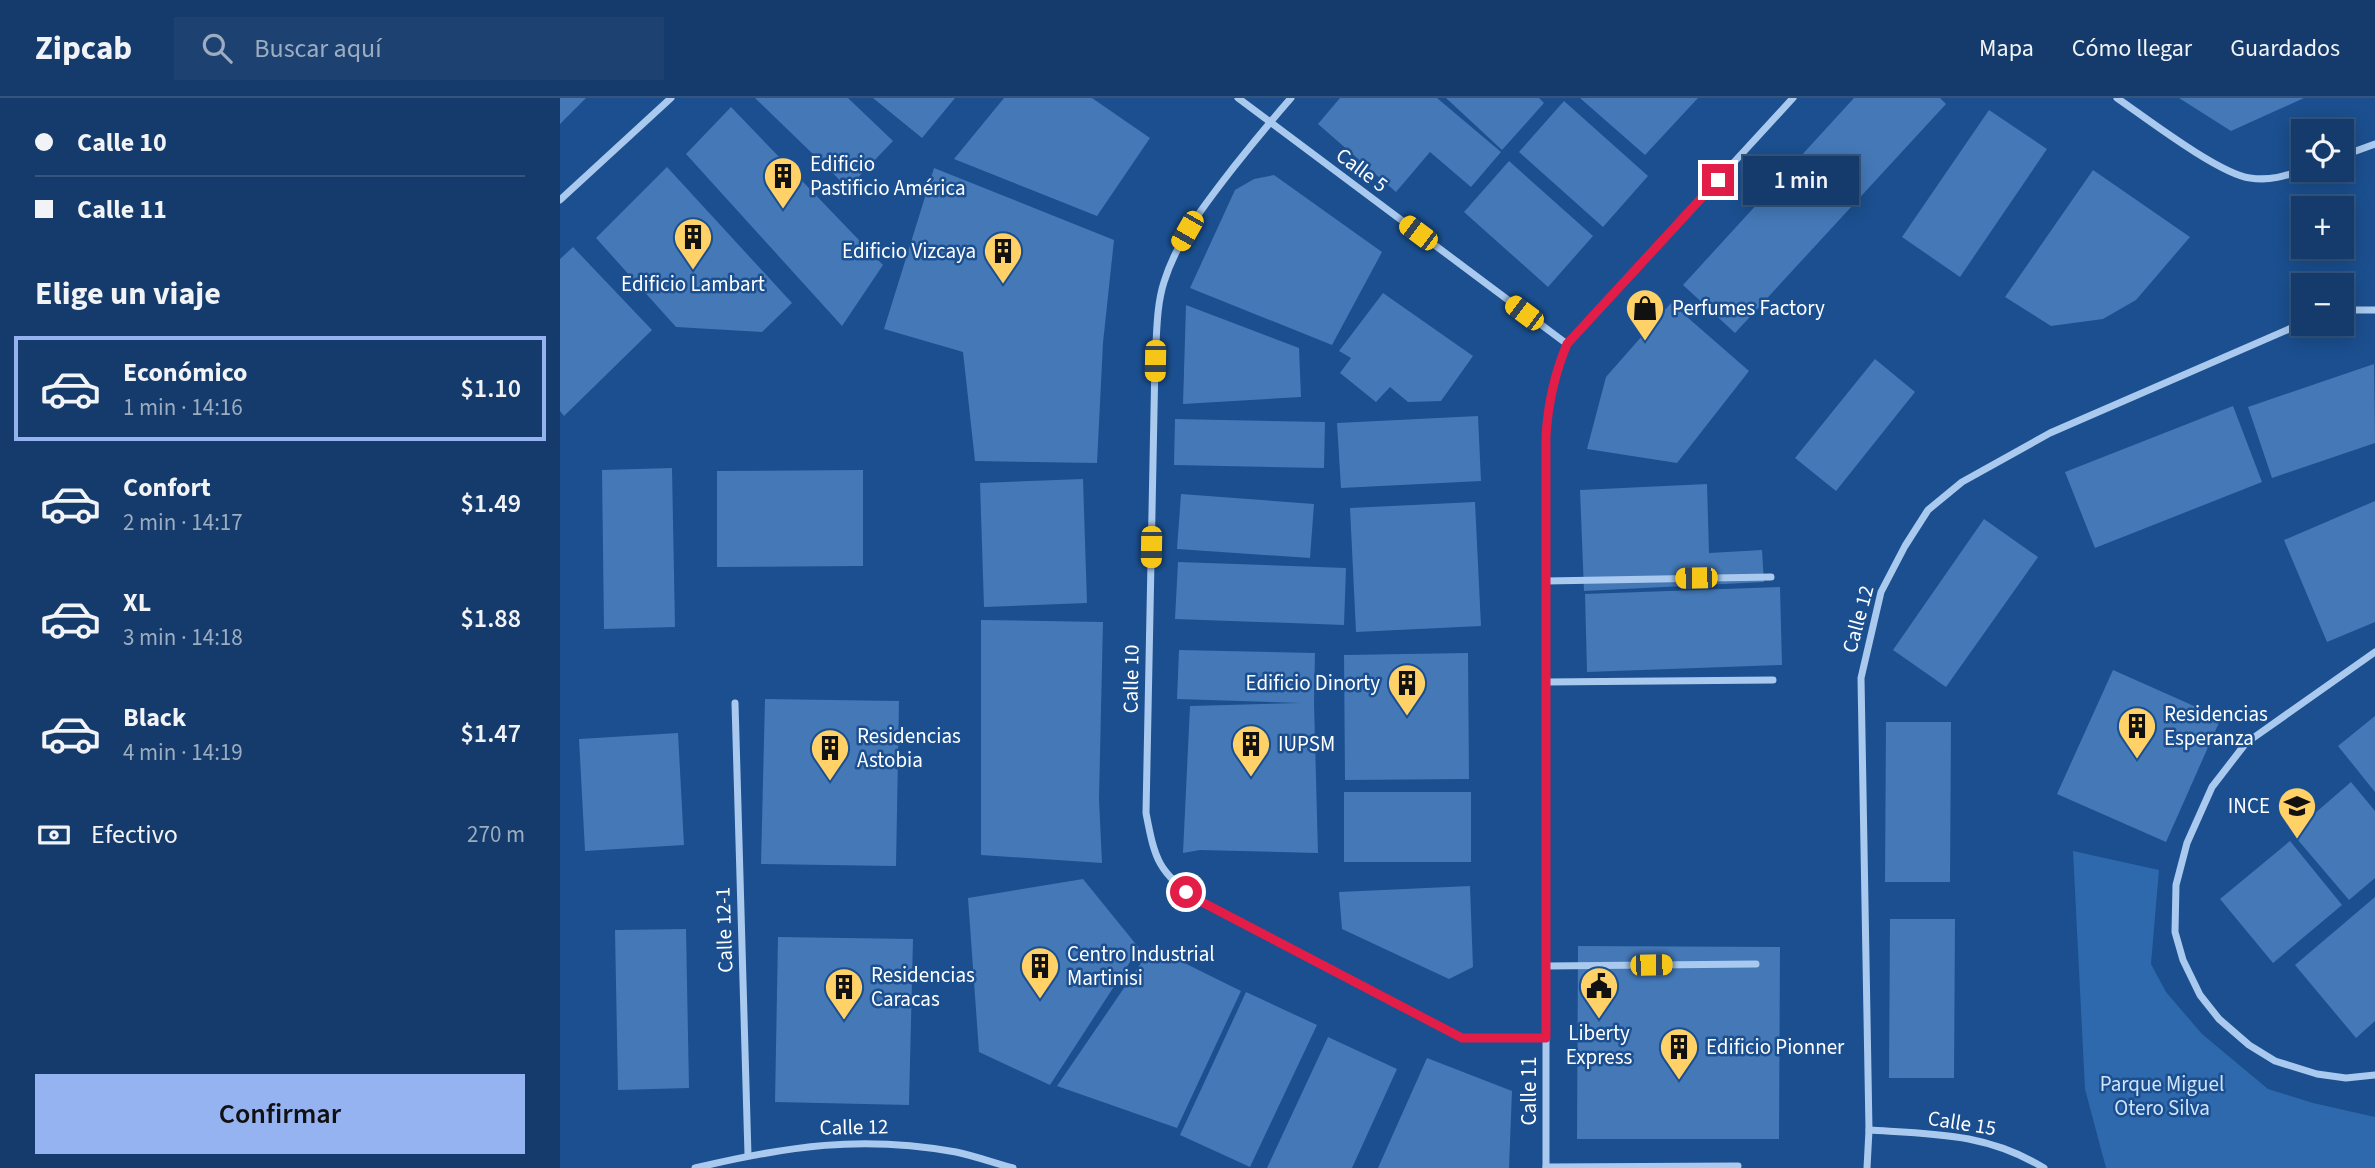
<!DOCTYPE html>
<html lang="es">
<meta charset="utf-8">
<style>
:root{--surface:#143b6b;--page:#1d4271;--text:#f1f3f6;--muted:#9dadc1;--line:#33557e;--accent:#95b2f1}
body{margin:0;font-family:"Source Sans 3",sans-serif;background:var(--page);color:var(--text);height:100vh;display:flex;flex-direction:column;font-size:26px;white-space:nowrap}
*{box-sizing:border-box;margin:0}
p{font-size:23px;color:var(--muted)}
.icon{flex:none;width:38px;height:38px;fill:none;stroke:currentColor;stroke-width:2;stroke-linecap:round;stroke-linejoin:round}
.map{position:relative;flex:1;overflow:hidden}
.panel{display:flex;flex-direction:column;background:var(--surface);width:560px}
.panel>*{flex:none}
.top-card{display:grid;align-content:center;height:154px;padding:0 35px;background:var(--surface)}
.tools{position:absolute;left:1731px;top:21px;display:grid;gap:14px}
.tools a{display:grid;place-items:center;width:63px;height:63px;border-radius:0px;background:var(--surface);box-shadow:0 4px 18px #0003,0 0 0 2px var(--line);font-size:35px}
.end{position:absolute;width:32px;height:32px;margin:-16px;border:9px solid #e11d48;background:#fff;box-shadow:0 0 0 4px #fff}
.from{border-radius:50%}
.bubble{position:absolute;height:49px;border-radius:0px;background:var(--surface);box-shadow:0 4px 18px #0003,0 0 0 2px var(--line);font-size:23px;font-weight:600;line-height:49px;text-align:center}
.car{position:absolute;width:21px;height:42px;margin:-21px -10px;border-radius:9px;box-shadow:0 0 5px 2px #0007;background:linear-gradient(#f5c518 24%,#345 0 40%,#f5c518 0 76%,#345 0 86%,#f5c518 0)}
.top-card b{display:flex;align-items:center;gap:24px;height:66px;font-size:26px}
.top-card b+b{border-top:2px solid var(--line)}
.top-card i{width:18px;height:18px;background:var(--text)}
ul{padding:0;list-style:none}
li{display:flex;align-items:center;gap:21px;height:105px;margin:0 14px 10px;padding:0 21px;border:4px solid transparent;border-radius:0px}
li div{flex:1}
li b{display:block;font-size:26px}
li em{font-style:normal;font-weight:600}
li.active{border-color:var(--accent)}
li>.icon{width:63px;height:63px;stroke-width:1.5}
h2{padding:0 35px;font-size:32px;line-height:84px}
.pay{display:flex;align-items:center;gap:18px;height:77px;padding:0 35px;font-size:26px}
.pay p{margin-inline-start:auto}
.action{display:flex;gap:14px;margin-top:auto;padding:14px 35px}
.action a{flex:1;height:80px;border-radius:0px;background:var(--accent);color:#111;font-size:28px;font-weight:600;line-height:80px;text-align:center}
header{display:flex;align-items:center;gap:42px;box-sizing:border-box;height:98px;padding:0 35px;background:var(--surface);border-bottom:2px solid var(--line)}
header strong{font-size:33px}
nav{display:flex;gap:38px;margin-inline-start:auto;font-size:24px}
.search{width:490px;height:63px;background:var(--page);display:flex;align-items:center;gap:18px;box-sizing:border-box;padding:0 24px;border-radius:0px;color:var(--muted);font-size:26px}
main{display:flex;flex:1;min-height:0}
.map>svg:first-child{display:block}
.green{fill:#2e69ad}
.building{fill:#4478b7}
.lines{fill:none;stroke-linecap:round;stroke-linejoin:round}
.street{stroke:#a9c9ee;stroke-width:7}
.route{stroke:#e11d48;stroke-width:9}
.labels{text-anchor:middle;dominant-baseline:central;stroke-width:5;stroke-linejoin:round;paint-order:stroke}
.poi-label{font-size:21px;fill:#fff;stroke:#1b4f8f;text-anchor:start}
.street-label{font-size:21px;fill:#fff;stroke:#1b4f8f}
.park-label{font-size:21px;fill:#cfe3fa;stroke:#1b4f8f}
</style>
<header>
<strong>Zipcab</strong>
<div class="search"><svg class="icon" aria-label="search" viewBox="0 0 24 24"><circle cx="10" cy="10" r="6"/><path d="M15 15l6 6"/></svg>Buscar aquí</div>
<nav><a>Mapa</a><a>Cómo llegar</a><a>Guardados</a></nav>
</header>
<main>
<section class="panel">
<div class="top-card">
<b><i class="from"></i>Calle 10</b>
<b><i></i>Calle 11</b>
</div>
<h2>Elige un viaje</h2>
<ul>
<li class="active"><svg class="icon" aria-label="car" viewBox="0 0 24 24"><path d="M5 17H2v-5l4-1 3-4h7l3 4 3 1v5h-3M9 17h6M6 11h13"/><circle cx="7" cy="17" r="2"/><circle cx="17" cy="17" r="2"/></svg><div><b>Económico</b><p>1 min · 14:16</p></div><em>$1.10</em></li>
<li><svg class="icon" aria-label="car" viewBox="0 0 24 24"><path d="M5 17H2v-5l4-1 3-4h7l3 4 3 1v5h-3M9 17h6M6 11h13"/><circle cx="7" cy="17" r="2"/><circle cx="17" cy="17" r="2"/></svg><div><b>Confort</b><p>2 min · 14:17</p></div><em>$1.49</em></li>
<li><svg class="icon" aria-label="car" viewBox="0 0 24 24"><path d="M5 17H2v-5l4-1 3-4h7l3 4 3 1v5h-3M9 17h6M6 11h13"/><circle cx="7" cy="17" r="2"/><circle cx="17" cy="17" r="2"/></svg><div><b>XL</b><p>3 min · 14:18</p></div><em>$1.88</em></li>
<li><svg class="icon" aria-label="car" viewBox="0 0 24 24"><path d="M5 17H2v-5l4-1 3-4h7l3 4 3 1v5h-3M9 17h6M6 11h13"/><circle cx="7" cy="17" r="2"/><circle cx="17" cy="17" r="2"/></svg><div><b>Black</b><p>4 min · 14:19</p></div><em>$1.47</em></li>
</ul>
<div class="pay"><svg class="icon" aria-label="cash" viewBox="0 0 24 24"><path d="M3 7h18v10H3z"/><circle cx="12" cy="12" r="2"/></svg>Efectivo<p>270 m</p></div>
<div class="action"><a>Confirmar</a></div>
</section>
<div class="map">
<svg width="1815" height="1070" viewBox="0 0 1815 1070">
<rect width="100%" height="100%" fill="#1b4f8f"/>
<polygon class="green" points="1513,753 1599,772 1591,866 1606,894 1642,936 1708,991 1753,1005 1815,1019 1815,1070 1546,1070 1525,991"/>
<g class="building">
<polygon points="0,0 26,0 0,26"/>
<polygon points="195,0 288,0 333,43 288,90"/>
<polygon points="313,0 395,0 362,40"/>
<polygon points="444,0 532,0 590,40 537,118 394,61"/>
<polygon points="780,0 877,0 941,54 911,89 870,54 836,94 758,26"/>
<polygon points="886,0 979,0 984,5 942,52"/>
<polygon points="1020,0 1138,0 1085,57"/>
<polygon points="1294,0 1380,0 1386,6 1175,235 1123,187"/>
<polygon points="1619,0 1744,0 1671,33"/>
<polygon points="1004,3 1088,78 1043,129 959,54"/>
<polygon points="171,9 323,167 282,228 126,56"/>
<polygon points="1429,12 1487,51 1400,179 1342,139"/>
<polygon points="949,63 1033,138 988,189 904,114"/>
<polygon points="107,69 232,205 202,234 116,229 36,140"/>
<polygon points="374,70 554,142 543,245 537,365 415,363 403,254 324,231"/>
<polygon points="1533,72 1630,139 1576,202 1543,221 1491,228 1445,199"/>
<polygon points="714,77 822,154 772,247 630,190 675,92 694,81"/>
<polygon points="13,149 92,232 4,318 0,313 0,161"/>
<polygon points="823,195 913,258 881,303 848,304 830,289 816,304 780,275 791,260 779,253"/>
<polygon points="1111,205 1189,273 1117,365 1027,351 1046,279"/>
<polygon points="626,207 739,250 741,299 623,306"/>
<polygon points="1315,261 1355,294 1276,393 1235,360"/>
<polygon points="1814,266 1815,345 1712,380 1688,309"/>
<polygon points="1673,308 1702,384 1535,450 1505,374"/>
<polygon points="918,318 921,383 781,390 777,325"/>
<polygon points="615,321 765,324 764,370 614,367"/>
<polygon points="112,370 115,529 44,531 42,372"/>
<polygon points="303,372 303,468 157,469 157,373"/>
<polygon points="523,381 527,505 424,509 420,385"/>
<polygon points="1147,386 1149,455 1202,452 1204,484 1024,493 1020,392"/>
<polygon points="621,396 754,406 750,460 617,451"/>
<polygon points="1815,403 1815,524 1767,544 1724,442"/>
<polygon points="915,404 921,528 796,534 790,410"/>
<polygon points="1424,421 1478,459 1386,589 1333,552"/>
<polygon points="618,464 786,470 784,527 615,521"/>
<polygon points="1220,489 1222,567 1027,574 1025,496"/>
<polygon points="421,522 543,524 539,701 542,765 421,757"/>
<polygon points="619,552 755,555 754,605 758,755 640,752 623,755 630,608 741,605 617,601"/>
<polygon points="908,555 909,681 785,682 784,557"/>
<polygon points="1553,572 1661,620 1606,744 1497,696"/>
<polygon points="205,601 339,603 336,768 201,766"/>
<polygon points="1815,618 1815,694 1778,648"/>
<polygon points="1326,624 1391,624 1390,784 1325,784"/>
<polygon points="118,635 124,747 25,753 19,641"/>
<polygon points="1791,684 1815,713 1815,780 1789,802 1732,735"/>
<rect x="784" y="694" width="127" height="70"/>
<polygon points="1730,743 1782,807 1713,865 1660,801"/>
<polygon points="523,781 579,850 490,987 419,954 408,800"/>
<polygon points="910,788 913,869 889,881 782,831 779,794"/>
<polygon points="1815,799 1815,923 1796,940 1735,867"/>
<polygon points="1330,821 1395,821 1394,980 1329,980"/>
<polygon points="126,831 129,990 58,992 55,832"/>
<polygon points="218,839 353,841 349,1007 215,1004"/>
<polygon points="1018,848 1220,849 1219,1041 1017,1041"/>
<polygon points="592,849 681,893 617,1030 497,988"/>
<polygon points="686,894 757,927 690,1069 620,1037"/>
<polygon points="768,939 837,971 792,1070 707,1070"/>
<polygon points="867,960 952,993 949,1070 818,1070"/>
</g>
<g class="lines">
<g class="street">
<polyline points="678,0 1007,246"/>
<path d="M731,0C711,23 692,46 673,70C645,106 618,140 604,184C596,209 597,237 595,263L586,715C595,762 598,774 638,802L902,940H986"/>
<path d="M1557,0C1586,20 1659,76 1690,80C1710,83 1725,78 1743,72"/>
<polyline points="1782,58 1815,46"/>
<polyline points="0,102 111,0"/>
<polyline points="1782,212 1815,212"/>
<polyline points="986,483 1211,479"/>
<polyline points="1815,554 1686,645 1652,689 1627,745 1616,787 1615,834 1623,862 1640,897 1659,921 1689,947 1715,963 1757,976 1786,980 1815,977"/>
<polyline points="986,584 1213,582"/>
<polyline points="175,605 188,1057"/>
<polyline points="987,868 1196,866"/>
<path d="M1309,1032C1374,1036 1427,1035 1484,1070"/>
<polyline points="986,1069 1178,1068"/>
<path d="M135,1070C228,1048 301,1037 396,1054C415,1058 434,1065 453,1070"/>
<path d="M986,1070V338C988,305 995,277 1007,246L1233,0"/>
<polyline points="1307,1070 1309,1032 1301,580 1321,494 1345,448 1368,412 1402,384 1490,335 1743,225"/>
</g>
</g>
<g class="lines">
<path class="route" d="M626,794L638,802L902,940H986V338C988,305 994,277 1007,246L1158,82"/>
</g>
<defs>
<g id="building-pin" transform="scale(2.0125)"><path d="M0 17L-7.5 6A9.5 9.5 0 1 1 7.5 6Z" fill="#ffd166" stroke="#1b4f8f"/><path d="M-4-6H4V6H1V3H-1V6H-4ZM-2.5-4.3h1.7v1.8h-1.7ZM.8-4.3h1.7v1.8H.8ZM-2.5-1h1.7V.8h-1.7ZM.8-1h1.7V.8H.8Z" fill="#111"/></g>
<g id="shop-pin" transform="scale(2.0125)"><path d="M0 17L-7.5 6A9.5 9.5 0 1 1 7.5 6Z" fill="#ffd166" stroke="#1b4f8f"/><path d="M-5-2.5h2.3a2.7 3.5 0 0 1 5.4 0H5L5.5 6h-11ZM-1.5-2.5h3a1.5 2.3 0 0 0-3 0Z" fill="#111"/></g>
<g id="university-pin" transform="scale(2.0125)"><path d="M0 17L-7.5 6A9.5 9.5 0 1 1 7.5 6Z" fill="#ffd166" stroke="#1b4f8f"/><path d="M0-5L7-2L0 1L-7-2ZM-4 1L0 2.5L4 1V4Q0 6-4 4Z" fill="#111"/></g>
<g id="civic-pin" transform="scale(2.0125)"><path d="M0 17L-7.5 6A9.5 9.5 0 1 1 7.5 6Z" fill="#ffd166" stroke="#1b4f8f"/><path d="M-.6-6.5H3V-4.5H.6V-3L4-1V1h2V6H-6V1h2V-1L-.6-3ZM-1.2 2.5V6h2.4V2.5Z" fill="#111"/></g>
</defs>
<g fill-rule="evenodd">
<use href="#building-pin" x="223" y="78"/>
<use href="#building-pin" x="133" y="139"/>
<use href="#building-pin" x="443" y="153"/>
<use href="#shop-pin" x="1085" y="210"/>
<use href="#building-pin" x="847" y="585"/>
<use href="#building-pin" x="1577" y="628"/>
<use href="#building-pin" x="691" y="646"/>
<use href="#building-pin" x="270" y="650"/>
<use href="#university-pin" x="1737" y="708"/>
<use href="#building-pin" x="480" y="868"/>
<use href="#civic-pin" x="1039" y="888"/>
<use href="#building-pin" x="284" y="889"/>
<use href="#building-pin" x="1119" y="949"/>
</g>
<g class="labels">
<g class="poi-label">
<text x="250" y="66">Edificio<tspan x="250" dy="24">Pastificio América</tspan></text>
<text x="416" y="153" text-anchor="end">Edificio Vizcaya</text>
<text x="133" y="186" text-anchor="middle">Edificio Lambart</text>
<text x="1112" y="210">Perfumes Factory</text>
<text x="820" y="585" text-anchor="end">Edificio Dinorty</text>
<text x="1604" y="616">Residencias<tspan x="1604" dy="24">Esperanza</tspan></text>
<text x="297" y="638">Residencias<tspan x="297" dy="24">Astobia</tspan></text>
<text x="718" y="646">IUPSM</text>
<text x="1710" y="708" text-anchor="end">INCE</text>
<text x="507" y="856">Centro Industrial<tspan x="507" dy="24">Martinisi</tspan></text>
<text x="311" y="877">Residencias<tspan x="311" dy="24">Caracas</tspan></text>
<text x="1039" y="935" text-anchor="middle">Liberty<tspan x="1039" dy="24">Express</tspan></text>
<text x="1146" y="949">Edificio Pionner</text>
</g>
<g class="street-label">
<text transform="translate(802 72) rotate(37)">Calle 5</text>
<text transform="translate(1298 521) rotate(-75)">Calle 12</text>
<text transform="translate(571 581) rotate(-89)">Calle 10</text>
<text transform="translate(164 832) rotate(-92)">Calle 12-1</text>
<text transform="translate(969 993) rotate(-90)">Calle 11</text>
<text transform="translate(1402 1025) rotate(9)">Calle 15</text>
<text transform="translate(294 1029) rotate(-1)">Calle 12</text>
</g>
<g class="park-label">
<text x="1602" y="986">Parque Miguel<tspan x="1602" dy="24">Otero Silva</tspan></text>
</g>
</g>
</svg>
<div class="tools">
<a><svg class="icon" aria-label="locate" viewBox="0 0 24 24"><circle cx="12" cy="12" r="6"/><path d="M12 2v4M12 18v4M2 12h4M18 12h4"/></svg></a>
<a>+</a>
<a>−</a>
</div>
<i class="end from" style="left:626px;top:794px"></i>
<i class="end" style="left:1158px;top:82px"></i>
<div class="bubble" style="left:1183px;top:58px;width:116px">1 min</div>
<i class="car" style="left:627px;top:133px;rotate:210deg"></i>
<i class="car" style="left:858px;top:135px;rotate:307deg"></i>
<i class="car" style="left:964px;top:215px;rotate:307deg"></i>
<i class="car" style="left:595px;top:263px;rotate:181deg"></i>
<i class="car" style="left:591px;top:449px;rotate:181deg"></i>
<i class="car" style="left:1136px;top:480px;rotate:269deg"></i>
<i class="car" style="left:1091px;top:867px;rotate:89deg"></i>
</div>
</main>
